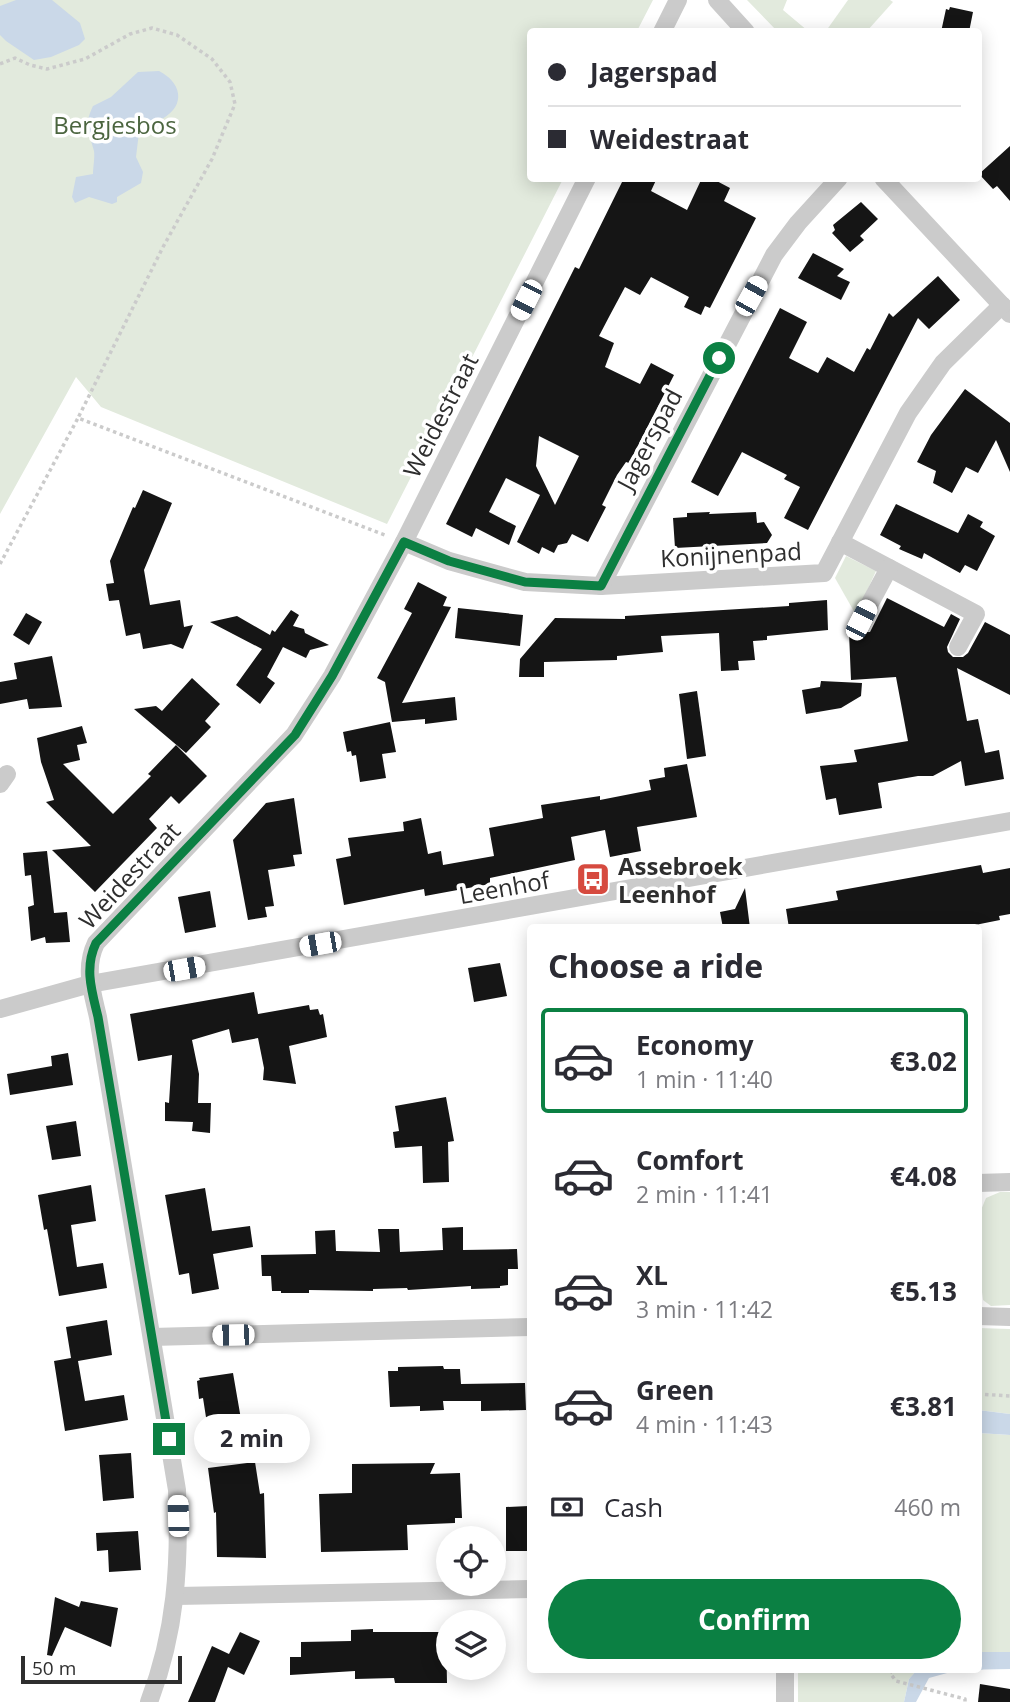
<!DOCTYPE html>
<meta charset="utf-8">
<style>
:root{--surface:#fff;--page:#f2f2f3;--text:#2b2b33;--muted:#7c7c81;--line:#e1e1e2;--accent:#0b8043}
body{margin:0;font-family:"Open Sans",sans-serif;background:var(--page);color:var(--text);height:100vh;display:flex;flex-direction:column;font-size:26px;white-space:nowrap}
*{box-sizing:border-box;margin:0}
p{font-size:23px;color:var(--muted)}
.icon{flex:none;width:38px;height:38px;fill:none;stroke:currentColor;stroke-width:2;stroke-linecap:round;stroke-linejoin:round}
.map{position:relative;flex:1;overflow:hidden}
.sheet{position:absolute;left:527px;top:924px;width:455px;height:749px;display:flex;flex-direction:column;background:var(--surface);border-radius:7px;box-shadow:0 4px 18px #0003}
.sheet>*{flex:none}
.hud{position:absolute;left:527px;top:28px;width:455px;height:154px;border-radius:7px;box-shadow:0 4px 18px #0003;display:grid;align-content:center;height:154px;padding:0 21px;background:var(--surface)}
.buttons{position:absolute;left:436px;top:1526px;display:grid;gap:14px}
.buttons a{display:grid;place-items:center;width:70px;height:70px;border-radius:50%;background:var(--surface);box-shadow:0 4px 18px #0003;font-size:35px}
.scale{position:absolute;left:21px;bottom:18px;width:161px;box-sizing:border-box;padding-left:7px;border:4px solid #2e2e2e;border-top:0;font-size:19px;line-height:24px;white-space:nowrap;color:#2e2e2e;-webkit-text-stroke:5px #fff;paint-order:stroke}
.end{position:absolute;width:32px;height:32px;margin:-16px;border:9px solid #0b8043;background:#fff;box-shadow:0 0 0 4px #fff}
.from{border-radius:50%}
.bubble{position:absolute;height:49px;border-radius:24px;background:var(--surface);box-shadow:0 4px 18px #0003;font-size:23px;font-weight:700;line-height:49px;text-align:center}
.car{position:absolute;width:21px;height:42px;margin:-21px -10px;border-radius:9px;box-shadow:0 0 5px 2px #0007;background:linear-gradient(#fff 24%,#345 0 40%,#fff 0 76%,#345 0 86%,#fff 0)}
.hud b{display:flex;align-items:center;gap:24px;height:66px;font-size:26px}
.hud b+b{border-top:2px solid var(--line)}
.hud i{width:18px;height:18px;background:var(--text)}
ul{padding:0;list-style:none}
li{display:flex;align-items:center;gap:21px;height:105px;margin:0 14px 10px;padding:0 7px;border:4px solid transparent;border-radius:7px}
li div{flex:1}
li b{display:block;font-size:26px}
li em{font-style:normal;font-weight:700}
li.active{border-color:var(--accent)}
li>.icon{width:63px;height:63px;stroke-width:1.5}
h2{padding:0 21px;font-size:32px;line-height:84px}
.pay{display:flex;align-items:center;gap:18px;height:77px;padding:0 21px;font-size:26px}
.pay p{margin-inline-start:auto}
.button{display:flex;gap:14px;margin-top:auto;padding:14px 21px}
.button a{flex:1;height:80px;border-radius:42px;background:var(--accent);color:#fff;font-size:28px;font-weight:700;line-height:80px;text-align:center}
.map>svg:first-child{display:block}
.green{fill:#e2eadd}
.water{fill:#cad8e8}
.building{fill:#151515;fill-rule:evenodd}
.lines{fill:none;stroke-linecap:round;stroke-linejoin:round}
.path{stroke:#cbcbcb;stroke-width:3.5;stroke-dasharray:3.5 3.5;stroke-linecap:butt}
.street{stroke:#cbcbcb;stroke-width:18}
.route{stroke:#0b8043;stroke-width:9}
.labels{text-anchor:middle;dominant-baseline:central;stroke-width:7;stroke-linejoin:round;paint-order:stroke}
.park-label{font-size:24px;fill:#4b653f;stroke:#fff}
.street-label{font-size:24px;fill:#2e2e2e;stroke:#fff}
.poi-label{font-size:24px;font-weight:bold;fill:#2e2e2e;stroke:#fff;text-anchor:start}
</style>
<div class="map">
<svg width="1010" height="1702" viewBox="0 0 1010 1702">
<rect width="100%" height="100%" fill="#fff"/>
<g class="green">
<polygon points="0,0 653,0 637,31 530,32 530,178 563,179 387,524 101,407 76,377 0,514"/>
<polygon points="747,0 787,0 783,10 808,31 777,31"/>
<polygon points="848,0 890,0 893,2 867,31 826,31"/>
<polygon points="846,556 876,571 856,615 835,578"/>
<polygon points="1000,1192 1010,1192 1010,1305 991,1306 983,1300 982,1292 981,1210 986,1198"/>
<polygon points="978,1328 1010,1329 1010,1414 978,1410"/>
<polygon points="978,1433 1010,1435 1010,1652 978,1652"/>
<polygon points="798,1670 917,1670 909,1679 904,1702 798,1702"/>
</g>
<g class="water">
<polygon points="16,0 52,0 80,23 85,39 79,45 51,57 34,60 6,41 0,35 0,6"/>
<path d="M159,71C181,82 187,105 162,119C156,123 147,123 140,124L136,157L143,172L141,183L117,197V202L112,204L89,197L75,203L72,197L76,177L93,174C93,167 95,158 94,151C89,131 83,127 93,106L111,97L138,72Z"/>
<polygon points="978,1410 1010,1414 1010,1435 978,1433"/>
<polygon points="978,1652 1010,1652 1010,1669 958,1670 929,1678 916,1702 904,1702 909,1679 917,1670 978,1670"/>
</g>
<g class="building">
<polygon points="950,7 973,12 969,32 941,32 946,9 949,10"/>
<polygon points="1010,146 1010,201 997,186 993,189 979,174"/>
<path d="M624,178H657L651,191L687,210L702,178H711L730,188L724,201L756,218L710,308L705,306L701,315L684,307L689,297L651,277L640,295L625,287L610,315L599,336L614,343L605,367L640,384L651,363L674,375L629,463L626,462L617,475L602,505L606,507L588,542L572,534L567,543L558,545L554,553L542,547L539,554L517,542L540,495L506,478L489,512L516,526L509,545L476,528L472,537L446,524L575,267L579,269ZM539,436L579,456L555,505L536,466Z"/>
<polygon points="861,202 878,219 860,236 864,240 850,252 832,233 835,230 833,225"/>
<polygon points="813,253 844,269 837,276 850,282 841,300 798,278"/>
<polygon points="938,276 960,300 929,329 918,318 808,530 784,518 800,487 784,479 787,475 742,452 718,496 691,482 780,308 807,322 789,358 818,373 827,357 854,372 867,348 870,350 889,313 893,317"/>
<polygon points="965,389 1010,423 1010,472 996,440 978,473 966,467 952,493 933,483 936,471 917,462 931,435"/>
<polygon points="143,490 172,503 144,570 150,605 180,600 184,627 193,625 183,649 171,644 143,649 140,633 126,636 119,600 109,601 106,584 114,583 110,561 133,507 135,508"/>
<polygon points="896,504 958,533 968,514 983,522 980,527 995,536 977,571 965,565 960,573 924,553 922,559 899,549 901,546 880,535"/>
<polygon points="710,512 709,514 756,512 757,523 764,522 772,535 767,543 675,548 673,518 687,517 687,513"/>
<polygon points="418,582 447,597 443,606 451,607 402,703 455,697 457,720 425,724 425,719 392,722 385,682 377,678 412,613 404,609"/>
<polygon points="887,598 944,627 951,614 960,619 947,647 948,652 953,657 963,657 968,653 985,622 1010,635 1010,695 957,668 967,721 978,719 985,753 999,750 1004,779 965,786 961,761 933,776 918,776 878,783 882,808 839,815 836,798 826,800 820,766 857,762 854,750 908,741 896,677 851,680 849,633 870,632"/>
<polygon points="827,600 828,630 767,636 767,640 753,641 755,660 738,661 739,670 721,671 719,633 661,636 663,652 617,656 617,660 544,662 544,677 519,677 520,659 555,618 625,619 625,616 789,606 789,603"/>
<polygon points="458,608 523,615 520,646 455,638"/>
<polygon points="291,610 299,615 293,626 304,629 305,633 329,645 310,650 306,658 283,647 267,677 275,683 260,704 236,685 262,649 210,622 237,616 270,635 272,630 275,632"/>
<polygon points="26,613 42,622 29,645 13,635"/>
<polygon points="52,656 62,707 29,709 27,699 0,704 0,682 17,679 14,663"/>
<polygon points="192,678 220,704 205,721 211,727 186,753 134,709 156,706 162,711"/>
<polygon points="821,681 862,683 861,696 841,708 806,714 802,690 820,687"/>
<polygon points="697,691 706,756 687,759 679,694"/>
<polygon points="390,722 396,752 382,754 386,778 360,782 356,755 352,756 351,751 347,752 343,732"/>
<polygon points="82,726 87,743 77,745 80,760 63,764 113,814 151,776 148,774 176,745 207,776 179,804 171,796 149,819 157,828 95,892 52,850 91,846 46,802 54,800 41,762 37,738"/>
<polygon points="687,764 697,817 637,827 641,851 610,857 605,830 571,837 575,860 490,878 490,884 425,896 424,889 344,905 336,859 351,856 348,838 404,831 403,822 421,818 428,854 441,851 443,865 494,856 489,828 543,818 541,805 600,796 600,800 651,790 649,780 665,777 664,768"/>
<polygon points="294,798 302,854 293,855 295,866 268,870 274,906 265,907 267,917 248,920 233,840 266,803"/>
<polygon points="47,851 54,913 67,912 70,942 46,943 45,937 31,941 28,907 34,905 31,875 25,876 23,853"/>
<polygon points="981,865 983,873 1010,868 1010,914 999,916 1000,920 960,928 789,928 786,909 838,900 836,891"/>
<polygon points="745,888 750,928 723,928 720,912 735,909"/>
<polygon points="210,891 216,927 185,933 178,897"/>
<polygon points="500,963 507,996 474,1002 468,968"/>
<polygon points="254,992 258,1014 309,1005 310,1010 318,1009 320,1015 323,1014 327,1037 289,1046 296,1084 263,1080 264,1068 258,1038 232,1043 229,1029 192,1040 199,1074 198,1103 211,1103 210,1133 192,1131 193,1122 165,1121 165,1102 169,1103 172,1055 138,1061 130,1014"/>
<polygon points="68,1053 73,1085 10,1095 7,1074 52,1066 51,1056"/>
<polygon points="446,1097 454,1141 448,1142 449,1182 423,1183 422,1146 395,1148 393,1132 399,1131 395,1106"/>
<polygon points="76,1121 81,1156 52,1160 46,1126"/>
<polygon points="91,1185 96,1221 71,1225 77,1267 103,1263 107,1288 59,1296 47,1229 44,1230 38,1195"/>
<polygon points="205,1188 212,1231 250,1226 253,1247 213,1254 219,1289 192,1294 189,1273 179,1275 165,1195"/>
<polygon points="463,1227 463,1250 517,1249 518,1269 508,1269 508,1285 500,1286 500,1288 471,1289 471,1286 408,1290 407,1288 373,1289 373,1291 309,1290 309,1293 281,1293 281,1291 272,1291 271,1276 262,1276 261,1255 316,1254 315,1231 335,1230 336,1251 380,1252 378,1229 399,1229 400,1252 423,1251 443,1250 442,1228"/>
<polygon points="107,1320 112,1355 78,1361 85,1401 124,1395 128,1420 65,1431 54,1361 71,1358 66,1327"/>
<polygon points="443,1366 444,1369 460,1369 461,1384 525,1383 526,1410 481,1411 481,1401 443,1401 444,1410 420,1411 420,1406 390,1407 388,1371 398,1371 398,1367"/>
<polygon points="233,1373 242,1425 208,1430 203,1398 199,1399 197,1381 200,1380 199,1378"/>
<polygon points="131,1453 134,1498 103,1501 99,1455"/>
<polygon points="255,1462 260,1494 264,1493 266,1558 217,1557 216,1512 214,1513 208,1468"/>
<polygon points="435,1463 430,1474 460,1473 462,1518 455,1518 455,1523 407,1525 408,1550 321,1552 319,1494 352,1493 352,1464"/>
<polygon points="529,1506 529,1551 506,1551 506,1507"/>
<polygon points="138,1531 141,1570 109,1572 108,1550 97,1551 96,1533"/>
<polygon points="55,1597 79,1607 81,1601 118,1608 111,1647 65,1627 52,1656 47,1655"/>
<polygon points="373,1629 373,1632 446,1632 447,1683 395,1683 394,1678 355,1679 355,1671 290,1675 290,1657 301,1657 301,1642 351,1641 351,1630"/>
<polygon points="240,1632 260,1641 244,1675 228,1667 215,1702 188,1702 212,1646 229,1654"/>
<polygon points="980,1684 1010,1689 1010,1702 978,1702"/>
</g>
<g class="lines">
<g class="path">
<polyline points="0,64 15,58 30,65 47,69 85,59 130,34 152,28 177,35 212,59 230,82 235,104 212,159 163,247 78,418"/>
<polyline points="0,564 78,418 385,535"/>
<polyline points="978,1394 1010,1396"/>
<polyline points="892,1670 890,1673 896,1681 965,1699 965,1702"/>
</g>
<g class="street">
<polyline points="717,0 746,32"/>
<polyline points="662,32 678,0"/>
<polyline points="883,178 1010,314"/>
<polyline points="404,542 449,561 525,582 601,586 824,573 908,413 943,363 1002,305"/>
<polyline points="840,542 976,614 958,647"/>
<polyline points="601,586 774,255 798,223 839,178"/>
<polyline points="861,620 889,568"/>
<polyline points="0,784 7,774"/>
<polyline points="0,1009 90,984 1010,821"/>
<polyline points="978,1183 1010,1182"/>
<polyline points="978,1316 1010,1317"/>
<polyline points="152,1337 530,1327"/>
<polyline points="176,1596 530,1589"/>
<path d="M149,1702C176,1632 180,1565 177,1490L98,1017C92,991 84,968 96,943L294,735L332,676L404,542L587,178"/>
<polyline points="785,1702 785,1670"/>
</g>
</g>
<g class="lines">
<path class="route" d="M169,1439L98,1017C92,992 84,968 96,943L295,735L332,676L404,542L449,561L525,582L601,586L719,358"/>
</g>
<defs>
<g id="bus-square" transform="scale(1.75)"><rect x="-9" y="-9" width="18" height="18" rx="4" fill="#d64a3f" stroke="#fff"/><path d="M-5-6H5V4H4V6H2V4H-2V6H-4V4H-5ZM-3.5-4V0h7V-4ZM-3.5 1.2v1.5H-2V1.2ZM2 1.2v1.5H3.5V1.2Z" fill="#fff"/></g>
</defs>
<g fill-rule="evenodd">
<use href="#bus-square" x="593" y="879"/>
</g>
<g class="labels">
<g class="park-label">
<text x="115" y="124">Bergjesbos</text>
</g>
<g class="street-label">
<text transform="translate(440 415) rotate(-63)">Weidestraat</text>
<text transform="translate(649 439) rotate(-62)">Jagerspad</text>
<text transform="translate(731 554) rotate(-3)">Konijnenpad</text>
<text transform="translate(129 875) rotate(-47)">Weidestraat</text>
<text transform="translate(504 887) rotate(-10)">Leenhof</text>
</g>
<g class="poi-label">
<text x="618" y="865">Assebroek<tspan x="618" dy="28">Leenhof</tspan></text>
</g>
</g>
</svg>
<div class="buttons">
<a><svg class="icon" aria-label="locate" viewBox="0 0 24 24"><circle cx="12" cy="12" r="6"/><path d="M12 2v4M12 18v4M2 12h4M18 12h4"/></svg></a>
<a><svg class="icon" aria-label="layers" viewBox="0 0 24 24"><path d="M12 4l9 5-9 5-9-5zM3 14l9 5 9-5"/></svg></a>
</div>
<div class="scale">50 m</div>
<i class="end from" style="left:719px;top:358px"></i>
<i class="end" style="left:169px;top:1439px"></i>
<div class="bubble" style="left:194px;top:1414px;width:116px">2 min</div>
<i class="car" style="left:751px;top:296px;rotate:29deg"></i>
<i class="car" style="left:526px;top:300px;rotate:207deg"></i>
<i class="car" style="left:861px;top:620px;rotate:27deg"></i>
<i class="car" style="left:320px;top:944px;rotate:260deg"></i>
<i class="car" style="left:184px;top:969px;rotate:80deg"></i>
<i class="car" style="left:233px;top:1335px;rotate:269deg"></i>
<i class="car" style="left:178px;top:1516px;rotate:358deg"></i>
<div class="hud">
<b><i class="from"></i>Jagerspad</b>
<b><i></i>Weidestraat</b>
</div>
<section class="sheet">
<h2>Choose a ride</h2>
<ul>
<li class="active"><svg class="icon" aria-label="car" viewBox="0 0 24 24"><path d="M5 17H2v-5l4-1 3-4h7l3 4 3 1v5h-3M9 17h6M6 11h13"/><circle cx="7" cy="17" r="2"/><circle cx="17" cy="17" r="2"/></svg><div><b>Economy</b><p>1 min · 11:40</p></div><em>€3.02</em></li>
<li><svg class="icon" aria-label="car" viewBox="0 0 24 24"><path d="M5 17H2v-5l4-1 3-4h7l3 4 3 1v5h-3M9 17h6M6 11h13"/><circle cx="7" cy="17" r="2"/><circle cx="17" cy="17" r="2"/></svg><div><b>Comfort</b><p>2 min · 11:41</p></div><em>€4.08</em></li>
<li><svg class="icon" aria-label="car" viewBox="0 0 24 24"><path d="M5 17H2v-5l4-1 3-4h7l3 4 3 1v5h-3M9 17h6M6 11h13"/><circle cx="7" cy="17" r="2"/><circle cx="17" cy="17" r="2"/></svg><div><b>XL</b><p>3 min · 11:42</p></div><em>€5.13</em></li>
<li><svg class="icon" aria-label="car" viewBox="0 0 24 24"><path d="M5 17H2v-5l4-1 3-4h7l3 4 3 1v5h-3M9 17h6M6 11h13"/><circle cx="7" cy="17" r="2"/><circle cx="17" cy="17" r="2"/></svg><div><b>Green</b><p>4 min · 11:43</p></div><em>€3.81</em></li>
</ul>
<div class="pay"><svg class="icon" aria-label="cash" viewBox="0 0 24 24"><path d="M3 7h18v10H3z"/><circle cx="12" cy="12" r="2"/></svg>Cash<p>460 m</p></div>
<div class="button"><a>Confirm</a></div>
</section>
</div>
